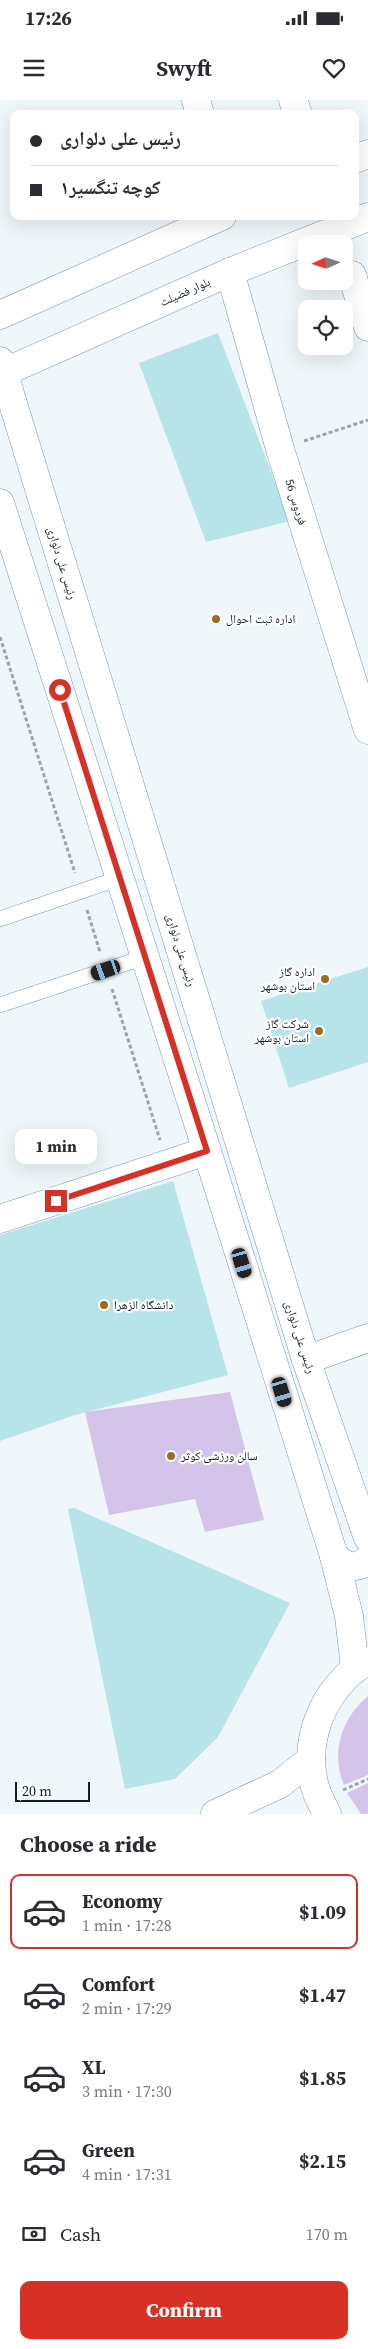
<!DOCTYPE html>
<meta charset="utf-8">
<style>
:root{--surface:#fff;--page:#f7f7f7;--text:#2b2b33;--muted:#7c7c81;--line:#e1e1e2;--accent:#d93025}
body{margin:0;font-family:"Source Serif 4","Noto Naskh Arabic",serif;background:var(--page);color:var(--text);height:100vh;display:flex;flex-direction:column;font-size:19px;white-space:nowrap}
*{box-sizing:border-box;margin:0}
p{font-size:16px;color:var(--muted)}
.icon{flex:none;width:28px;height:28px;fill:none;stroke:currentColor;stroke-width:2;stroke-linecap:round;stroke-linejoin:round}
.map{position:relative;height:1714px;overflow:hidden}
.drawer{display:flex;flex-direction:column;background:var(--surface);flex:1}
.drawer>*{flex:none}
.top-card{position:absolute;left:10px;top:10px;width:349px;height:110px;border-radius:10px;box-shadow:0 5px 20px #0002;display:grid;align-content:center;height:110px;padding:0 20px;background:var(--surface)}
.needle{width:32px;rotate:267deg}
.controls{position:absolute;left:298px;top:135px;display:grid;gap:10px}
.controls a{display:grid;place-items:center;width:55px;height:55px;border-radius:10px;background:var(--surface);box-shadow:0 5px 20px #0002;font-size:25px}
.scale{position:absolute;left:15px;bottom:12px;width:75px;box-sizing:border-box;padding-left:5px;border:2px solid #121f28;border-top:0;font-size:14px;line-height:18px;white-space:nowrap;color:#121f28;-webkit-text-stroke:4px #fff;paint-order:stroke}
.end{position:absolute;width:22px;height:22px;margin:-11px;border:6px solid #d93025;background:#fff;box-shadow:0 0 0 2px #fff}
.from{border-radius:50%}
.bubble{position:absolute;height:35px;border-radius:10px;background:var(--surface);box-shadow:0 5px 20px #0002;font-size:16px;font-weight:700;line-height:35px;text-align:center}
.car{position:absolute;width:15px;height:30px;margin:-15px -8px;border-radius:6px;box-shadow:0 0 4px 1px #0007;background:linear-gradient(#222 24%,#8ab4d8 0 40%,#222 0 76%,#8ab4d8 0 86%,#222 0)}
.top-card b{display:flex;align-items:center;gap:18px;height:48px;font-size:19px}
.top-card b+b{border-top:1px solid var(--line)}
.top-card i{width:12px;height:12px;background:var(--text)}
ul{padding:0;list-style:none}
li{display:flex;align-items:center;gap:15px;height:75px;margin:0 10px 8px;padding:0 10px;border:2px solid transparent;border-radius:10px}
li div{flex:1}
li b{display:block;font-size:19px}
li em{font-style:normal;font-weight:700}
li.active{border-color:var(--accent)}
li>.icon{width:45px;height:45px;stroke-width:1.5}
h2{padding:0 20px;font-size:22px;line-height:60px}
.pay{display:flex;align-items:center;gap:12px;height:55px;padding:0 20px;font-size:19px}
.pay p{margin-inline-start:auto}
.cta{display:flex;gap:10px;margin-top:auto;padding:10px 20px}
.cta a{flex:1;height:58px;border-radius:10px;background:var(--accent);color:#fff;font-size:20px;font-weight:700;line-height:58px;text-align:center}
.status{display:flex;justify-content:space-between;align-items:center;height:35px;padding:0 25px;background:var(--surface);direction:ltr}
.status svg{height:14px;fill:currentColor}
header{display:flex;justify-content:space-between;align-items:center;height:65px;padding:0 20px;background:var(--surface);font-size:22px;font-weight:700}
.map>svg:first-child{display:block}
.green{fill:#d4c4ea}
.building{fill:#b6e4e9}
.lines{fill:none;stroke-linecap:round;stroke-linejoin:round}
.service-casing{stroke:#7899af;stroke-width:16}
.minor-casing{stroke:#7899af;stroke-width:29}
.tertiary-casing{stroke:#7899af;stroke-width:29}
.secondary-casing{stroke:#7899af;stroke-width:29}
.path{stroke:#9ca6ab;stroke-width:3;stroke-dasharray:4 2.5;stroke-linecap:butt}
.service{stroke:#fff;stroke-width:15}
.minor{stroke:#fff;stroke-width:28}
.tertiary{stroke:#fff;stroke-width:28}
.secondary{stroke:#fff;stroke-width:28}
.route{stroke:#d93025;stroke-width:6}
.poi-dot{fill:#a06924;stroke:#fff;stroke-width:2}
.labels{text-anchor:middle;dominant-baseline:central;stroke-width:4.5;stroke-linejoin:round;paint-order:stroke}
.street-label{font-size:12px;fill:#121f28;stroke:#fff}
.poi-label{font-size:12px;fill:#121f28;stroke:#fff;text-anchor:start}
</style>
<div class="status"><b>17:26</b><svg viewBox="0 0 49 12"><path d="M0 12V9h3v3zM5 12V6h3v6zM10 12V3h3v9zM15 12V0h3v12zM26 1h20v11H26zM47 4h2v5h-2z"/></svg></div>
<header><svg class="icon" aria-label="menu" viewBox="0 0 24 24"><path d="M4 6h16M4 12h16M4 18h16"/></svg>Swyft<svg class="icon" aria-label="heart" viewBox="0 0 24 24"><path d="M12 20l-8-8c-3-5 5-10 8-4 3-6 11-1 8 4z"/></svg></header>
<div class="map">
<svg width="368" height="1714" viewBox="0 0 368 1714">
<rect width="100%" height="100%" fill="#f0f7fb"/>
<g class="green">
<polygon points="230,1292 264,1420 205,1432 195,1399 109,1415 85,1312"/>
<path d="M368,1596V1675L344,1685C330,1652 342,1618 368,1596Z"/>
<polygon points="368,1683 368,1714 361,1714 347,1693"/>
</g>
<g class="building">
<polygon points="218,233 290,421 206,442 139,263"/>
<polygon points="368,867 368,962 289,988 261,901"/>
<polygon points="173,1081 228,1275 75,1315 0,1341 0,1135"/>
<polygon points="74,1408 290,1503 218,1637 175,1679 125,1689 68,1409"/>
</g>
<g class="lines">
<g class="service-casing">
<g id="service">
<polyline points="0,819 120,778"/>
<polyline points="0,905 145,857"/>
</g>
</g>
<g class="minor-casing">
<g id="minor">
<polyline points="196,0 200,14"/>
<polyline points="293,0 298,14"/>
<polyline points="230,172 280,349 368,630"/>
<polyline points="352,175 368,227"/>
<polyline points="0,1119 207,1051"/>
<polyline points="306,1260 368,1238"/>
</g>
</g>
<g class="tertiary-casing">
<g id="tertiary">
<polyline points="355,59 368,54"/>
<polyline points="0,215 222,116"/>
<polyline points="0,274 230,172 368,117"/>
<polyline points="215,1714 280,1684 311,1659"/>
</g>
</g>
<g class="secondary-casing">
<g id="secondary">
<polyline points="0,261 306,1260 368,1438"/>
<polyline points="0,403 207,1051 334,1456 349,1516 355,1568"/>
<path d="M334,1456C345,1466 355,1471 368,1460"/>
<path d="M327,1714C324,1707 320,1700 317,1693C299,1645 324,1584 368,1561"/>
</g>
</g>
<g class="path">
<polyline points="304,341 368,320"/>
<polyline points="0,537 75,773"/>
<polyline points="87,810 100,852"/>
<polyline points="112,889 160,1040"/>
<polyline points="343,1690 368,1679"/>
</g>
<use href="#service" class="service"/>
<use href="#minor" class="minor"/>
<use href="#tertiary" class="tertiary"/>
<use href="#secondary" class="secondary"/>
</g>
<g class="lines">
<polyline class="route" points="56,1101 207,1051 60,590"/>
</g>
<g class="poi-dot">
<circle cx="216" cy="519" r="5"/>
<circle cx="325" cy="879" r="5"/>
<circle cx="319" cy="931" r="5"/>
<circle cx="104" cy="1205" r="5"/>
<circle cx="171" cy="1356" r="5"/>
</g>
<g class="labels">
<g class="street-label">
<text transform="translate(185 192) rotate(-24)">بلوار فضیلت</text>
<text transform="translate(296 402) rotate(73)">فردوس 56</text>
<text transform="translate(62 463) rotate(73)">رئیس علی دلواری</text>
<text transform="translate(181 850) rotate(73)">رئیس علی دلواری</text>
<text transform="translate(300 1237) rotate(72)">رئیس علی دلواری</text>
</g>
<g class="poi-label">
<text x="226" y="519">اداره ثبت احوال</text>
<text x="315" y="872" text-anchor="end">اداره گاز<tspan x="315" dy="14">استان بوشهر</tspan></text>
<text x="309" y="924" text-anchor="end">شرکت گاز<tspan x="309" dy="14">استان بوشهر</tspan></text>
<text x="114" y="1205">دانشگاه الزهرا</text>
<text x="181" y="1356">سالن ورزشی کوثر</text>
</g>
</g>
</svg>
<div class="controls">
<a><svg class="needle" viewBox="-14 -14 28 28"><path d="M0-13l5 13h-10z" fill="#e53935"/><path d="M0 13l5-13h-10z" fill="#7c7c81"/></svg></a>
<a><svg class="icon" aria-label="locate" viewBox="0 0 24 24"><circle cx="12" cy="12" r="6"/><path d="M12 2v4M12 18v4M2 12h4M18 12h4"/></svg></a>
</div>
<div class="scale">20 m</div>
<i class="end from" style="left:60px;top:590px"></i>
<i class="end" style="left:56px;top:1101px"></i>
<div class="bubble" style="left:15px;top:1029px;width:82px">1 min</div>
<i class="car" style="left:106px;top:870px;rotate:251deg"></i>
<i class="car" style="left:242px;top:1163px;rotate:163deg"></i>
<i class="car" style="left:282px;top:1292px;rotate:163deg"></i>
<div class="top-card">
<b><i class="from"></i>رئیس علی دلواری</b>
<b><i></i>کوچه تنگسیر۱</b>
</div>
</div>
<section class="drawer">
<h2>Choose a ride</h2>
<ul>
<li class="active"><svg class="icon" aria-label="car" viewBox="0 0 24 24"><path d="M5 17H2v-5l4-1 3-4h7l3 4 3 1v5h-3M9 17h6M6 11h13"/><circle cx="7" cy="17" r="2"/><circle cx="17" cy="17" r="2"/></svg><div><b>Economy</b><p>1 min · 17:28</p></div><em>$1.09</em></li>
<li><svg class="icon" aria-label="car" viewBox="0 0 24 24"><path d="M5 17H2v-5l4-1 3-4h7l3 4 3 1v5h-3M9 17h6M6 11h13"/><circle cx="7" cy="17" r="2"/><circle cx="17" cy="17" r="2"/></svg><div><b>Comfort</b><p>2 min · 17:29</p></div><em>$1.47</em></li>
<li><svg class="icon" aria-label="car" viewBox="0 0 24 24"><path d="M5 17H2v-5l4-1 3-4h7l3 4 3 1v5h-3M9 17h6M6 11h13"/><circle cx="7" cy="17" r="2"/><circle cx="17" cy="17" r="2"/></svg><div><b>XL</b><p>3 min · 17:30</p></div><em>$1.85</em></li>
<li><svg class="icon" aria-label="car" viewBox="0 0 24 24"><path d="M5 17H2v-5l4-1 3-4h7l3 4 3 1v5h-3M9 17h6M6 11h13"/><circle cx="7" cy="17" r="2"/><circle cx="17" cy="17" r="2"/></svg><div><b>Green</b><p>4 min · 17:31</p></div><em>$2.15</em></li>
</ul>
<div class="pay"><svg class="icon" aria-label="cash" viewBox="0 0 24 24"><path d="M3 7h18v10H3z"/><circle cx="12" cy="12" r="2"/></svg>Cash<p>170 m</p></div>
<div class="cta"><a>Confirm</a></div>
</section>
